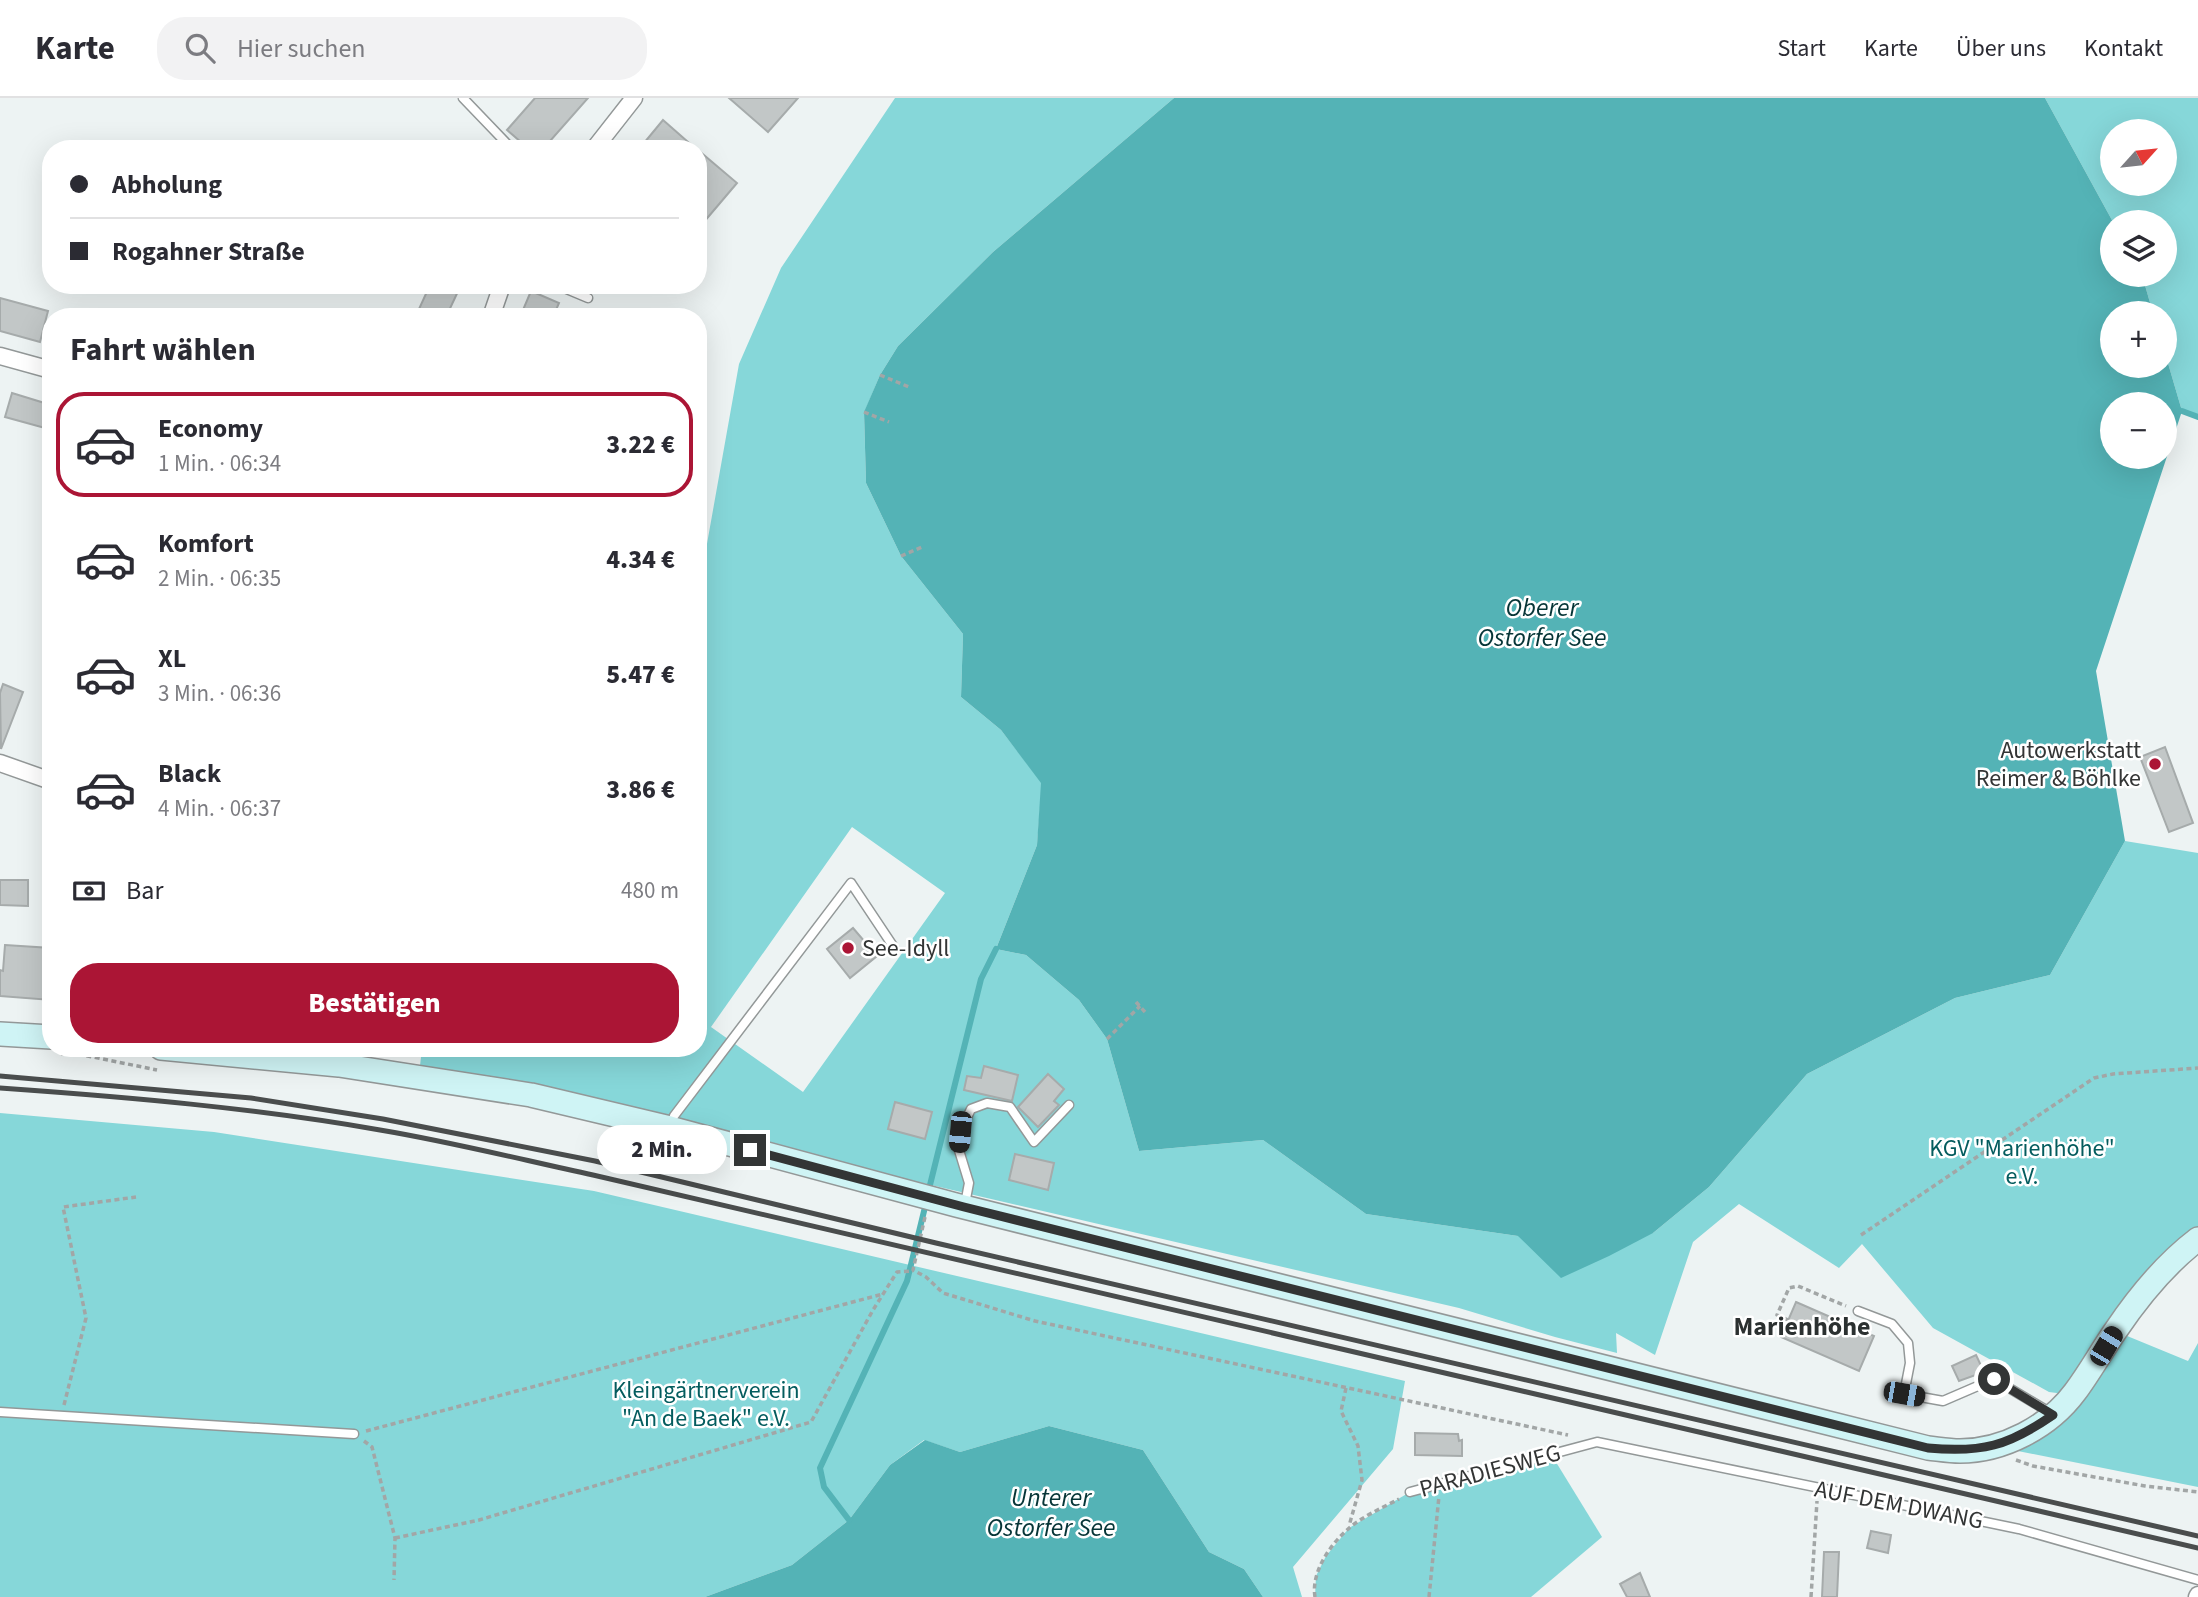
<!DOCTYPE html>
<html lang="de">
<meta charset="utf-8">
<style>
:root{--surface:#fff;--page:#f2f2f3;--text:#2b2b33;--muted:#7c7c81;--line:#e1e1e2;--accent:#ab1535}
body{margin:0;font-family:"Source Sans 3",sans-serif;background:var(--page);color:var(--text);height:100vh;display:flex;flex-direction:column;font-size:26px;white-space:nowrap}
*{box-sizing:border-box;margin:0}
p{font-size:23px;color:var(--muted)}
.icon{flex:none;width:38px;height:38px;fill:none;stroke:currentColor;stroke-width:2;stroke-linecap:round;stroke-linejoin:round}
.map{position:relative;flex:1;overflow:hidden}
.side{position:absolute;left:42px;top:210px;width:665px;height:749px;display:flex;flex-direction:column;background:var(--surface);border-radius:28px;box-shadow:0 7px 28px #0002}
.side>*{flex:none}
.hud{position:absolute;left:42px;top:42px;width:665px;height:154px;border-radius:28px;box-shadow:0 7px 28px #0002;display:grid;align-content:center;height:154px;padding:0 28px;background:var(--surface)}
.needle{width:46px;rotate:63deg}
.tools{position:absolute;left:2100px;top:21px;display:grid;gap:14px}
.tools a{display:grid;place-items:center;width:77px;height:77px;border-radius:50%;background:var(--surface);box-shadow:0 7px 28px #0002;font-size:35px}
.end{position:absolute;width:32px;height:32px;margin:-16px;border:9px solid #333535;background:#fff;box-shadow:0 0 0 4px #fff}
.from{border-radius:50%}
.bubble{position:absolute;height:49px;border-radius:24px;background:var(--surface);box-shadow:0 7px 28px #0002;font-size:23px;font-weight:800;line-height:49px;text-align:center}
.car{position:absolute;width:21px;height:42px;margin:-21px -10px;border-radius:9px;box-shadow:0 0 5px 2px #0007;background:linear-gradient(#222 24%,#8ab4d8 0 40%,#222 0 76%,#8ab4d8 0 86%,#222 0)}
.hud b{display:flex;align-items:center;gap:24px;height:66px;font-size:26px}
.hud b+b{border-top:2px solid var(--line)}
.hud i{width:18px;height:18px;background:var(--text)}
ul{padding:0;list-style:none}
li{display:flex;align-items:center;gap:21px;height:105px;margin:0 14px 10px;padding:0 14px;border:4px solid transparent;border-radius:28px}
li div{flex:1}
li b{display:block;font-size:26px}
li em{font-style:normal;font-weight:800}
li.active{border-color:var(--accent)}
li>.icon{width:63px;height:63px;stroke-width:1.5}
h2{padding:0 28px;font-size:32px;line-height:84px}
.pay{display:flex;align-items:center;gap:18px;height:77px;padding:0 28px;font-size:26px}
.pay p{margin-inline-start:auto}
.primary-button{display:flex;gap:14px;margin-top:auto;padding:14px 28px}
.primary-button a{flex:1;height:80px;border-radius:28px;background:var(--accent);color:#fff;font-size:28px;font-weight:800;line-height:80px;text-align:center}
header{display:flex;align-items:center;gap:42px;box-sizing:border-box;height:98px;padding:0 35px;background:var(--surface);border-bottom:2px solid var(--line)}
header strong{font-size:33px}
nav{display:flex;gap:38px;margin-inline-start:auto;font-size:24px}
.search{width:490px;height:63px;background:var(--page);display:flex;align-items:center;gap:18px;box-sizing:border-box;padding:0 24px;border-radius:28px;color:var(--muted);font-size:26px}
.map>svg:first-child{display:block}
.green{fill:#86d7d9;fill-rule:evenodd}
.water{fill:#54b3b6;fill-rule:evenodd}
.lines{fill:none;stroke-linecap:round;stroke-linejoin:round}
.stream{stroke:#54b3b6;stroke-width:6}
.building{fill:#c2c7c7;stroke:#a6abab;stroke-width:2}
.lane-casing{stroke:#939898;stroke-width:11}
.street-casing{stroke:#939898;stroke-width:19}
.secondary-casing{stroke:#939898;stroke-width:26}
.path{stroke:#a2a6a6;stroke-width:3.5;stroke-dasharray:5 3.5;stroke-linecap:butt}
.lane{stroke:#fff;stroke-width:8}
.street{stroke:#fff;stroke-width:16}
.secondary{stroke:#cff4f5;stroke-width:23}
.rail{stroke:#4a4d4d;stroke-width:5}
.route{stroke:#333535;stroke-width:9}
.poi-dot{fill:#ab1535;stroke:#fff;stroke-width:2.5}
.labels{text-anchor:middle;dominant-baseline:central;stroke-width:5;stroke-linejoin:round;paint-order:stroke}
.poi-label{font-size:24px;fill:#333535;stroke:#fff;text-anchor:end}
.park-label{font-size:24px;fill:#045c5e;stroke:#fff}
.street-label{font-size:24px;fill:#333535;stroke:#fff}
.water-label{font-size:26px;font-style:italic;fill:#063537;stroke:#fff}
.neighbourhood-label{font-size:26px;font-weight:bold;fill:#2b3030;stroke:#fff}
</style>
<header>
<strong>Karte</strong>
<div class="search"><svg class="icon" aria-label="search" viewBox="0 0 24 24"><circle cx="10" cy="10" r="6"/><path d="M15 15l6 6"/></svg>Hier suchen</div>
<nav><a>Start</a><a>Karte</a><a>Über uns</a><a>Kontakt</a></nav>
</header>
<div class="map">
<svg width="2198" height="1499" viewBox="0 0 2198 1499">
<rect width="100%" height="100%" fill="#edf3f3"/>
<g class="green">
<path d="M895,0H1174L993,154L898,248L880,277L864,315L866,385L901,458L963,536L961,599L1001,632L1042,685L1037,747L996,851L1026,857L1079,902L1107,941L1139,1053L1263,1042L1366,1116L1518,1138L1653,1135L1709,1089L1807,976L1955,900L2050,877L2125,743L2198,755V1141L2115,1233L2188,1263L2198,1245V1389L1998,1349L2072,1297L2049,1294L1933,1230L1862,1146L1839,1170L1739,1106L1693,1144L1655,1257L1616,1235L1617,1255L1555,1239L1459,1210L420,968L422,950H698V469L705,457L739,266L781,170ZM852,729L945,795L803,994L711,929Z"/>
<path d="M2045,0H2198V319L2182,313L2165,255V215H2153L2142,177H2165V124H2113ZM2112,33H2165V86H2112Z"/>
<polygon points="0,1015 214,1034 594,1093 1405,1283 1393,1351 1293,1469 1302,1499 1263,1499 1244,1471 1209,1454 1143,1352 1049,1328 960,1354 924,1342 890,1367 849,1422 792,1467 705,1499 0,1499"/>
<polygon points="1551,1356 1602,1439 1531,1499 1315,1499 1316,1478 1326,1458 1349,1430 1410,1394"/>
</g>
<g class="water">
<path d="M1174,0H2045L2113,124L2112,177H2142L2153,215H2112V268H2165V255L2182,313L2096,573L2125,743L2050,877L1955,900L1807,976L1709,1089L1653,1135L1609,1158L1561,1180L1518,1138L1366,1116L1263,1042L1139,1053L1107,941L1079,902L1026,857L996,851L1037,747L1041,685L1001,632L961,599L963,536L901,458L866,385L864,314L880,277L898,248L993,154ZM2112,306H2165V359H2112Z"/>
<polygon points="1049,1328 1143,1352 1209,1454 1244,1471 1263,1499 705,1499 792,1467 849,1422 890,1367 925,1342 960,1354"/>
</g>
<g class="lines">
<g class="stream">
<polyline points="2182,313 2198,319"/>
<polyline points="928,1095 981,881 996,851"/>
<polyline points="849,1422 824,1389 820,1370 907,1183 926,1105"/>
</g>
</g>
<g class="building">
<polygon points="535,0 588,0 543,51 529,51 507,32"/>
<polygon points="729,0 798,0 768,34"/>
<polygon points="663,22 696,51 639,51"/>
<polygon points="698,52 737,85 698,131"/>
<polygon points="430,187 461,187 446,219 435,219 419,211"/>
<polygon points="531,193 559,205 553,219 520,219"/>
<polygon points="0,200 48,213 40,244 0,233"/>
<polygon points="12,295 51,307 45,330 5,319"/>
<polygon points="3,586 23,594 1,651 0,595"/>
<polygon points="2165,649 2193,725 2169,734 2140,659"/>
<polygon points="0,782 28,782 28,808 0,807"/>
<polygon points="853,830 877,858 850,880 827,851"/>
<polygon points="5,847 51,850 51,902 0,898 0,872 3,873"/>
<polygon points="984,968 1018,977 1012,1003 964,992 967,978 981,980"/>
<polygon points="1048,976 1064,991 1054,1003 1059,1007 1038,1029 1018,1009"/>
<polygon points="895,1004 932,1014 925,1041 888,1031"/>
<polygon points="1015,1056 1054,1065 1048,1092 1009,1082"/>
<polygon points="1796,1204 1874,1238 1859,1273 1781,1239"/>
<polygon points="1976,1257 1984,1274 1959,1283 1952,1268"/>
<polygon points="1415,1335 1458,1336 1459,1343 1462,1342 1462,1358 1415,1357"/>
<polygon points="1871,1433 1891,1437 1888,1455 1867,1450"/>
<polygon points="1824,1454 1839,1454 1837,1499 1822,1499"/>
<polygon points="1640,1475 1650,1499 1627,1499 1620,1486"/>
</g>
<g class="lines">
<g class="lane-casing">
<g id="lane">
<polyline points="463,0 512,51"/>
<polyline points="557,187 588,200"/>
<polyline points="671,1027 674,1018 851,785 895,851"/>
<polyline points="965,1106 969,1085 958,1049 960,1034 971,1011 987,1005 1010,1009 1034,1044 1069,1007"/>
<polyline points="1858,1213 1892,1226 1908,1245 1910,1265 1904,1296 1943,1303 1994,1281 2051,1315"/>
<polyline points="0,1314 354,1336"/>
<polyline points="1410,1394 1597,1344 2019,1431 2198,1482"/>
</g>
</g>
<g class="street-casing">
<g id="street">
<polyline points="594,51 634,0"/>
<polyline points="491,219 502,187"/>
<polyline points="0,258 51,272"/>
<polyline points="0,665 51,683"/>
<polyline points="2197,1499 2198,1497"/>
</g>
</g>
<g class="secondary-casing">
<g id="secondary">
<polyline points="0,936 51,939"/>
<path d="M161,950L339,967L531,997L670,1030L956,1107L1928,1350C1938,1351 1949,1353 1960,1353C2003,1353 2049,1329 2075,1294C2090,1274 2102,1252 2116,1232C2139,1198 2165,1166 2198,1141"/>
</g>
</g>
<g class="path">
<polyline points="880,277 909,289"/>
<polyline points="864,314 889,324"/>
<polyline points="901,458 922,449"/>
<polyline points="1136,904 1145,914"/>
<polyline points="1107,941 1140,908"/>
<polyline points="61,956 83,957 157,972"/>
<polyline points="925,1119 913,1172 926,1179 943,1195 1035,1223 1568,1337"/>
<polyline points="1861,1137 2094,980 2113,976 2198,970"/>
<polyline points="1788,1222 1777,1217 1789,1190 1798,1188 1846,1208"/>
<polyline points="1346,1290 1341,1313 1358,1348 1362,1382 1349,1428"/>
<polyline points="64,1307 86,1220 63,1109 136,1099"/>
<polyline points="366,1333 883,1196"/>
<polyline points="364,1343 372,1349 395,1440 394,1482"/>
<polyline points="2016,1362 2033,1368 2145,1388 2198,1394"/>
<polyline points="395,1440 479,1422 811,1324 873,1212 897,1174 913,1173"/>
<path d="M1315,1499C1311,1475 1329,1448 1347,1432C1361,1419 1382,1410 1399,1401"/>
<polyline points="1429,1499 1439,1398"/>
<polyline points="1811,1499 1817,1403"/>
</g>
<use href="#lane" class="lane"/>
<use href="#street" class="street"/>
<use href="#secondary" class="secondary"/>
<g class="rail">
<polyline points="0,978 251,1000 383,1021 595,1063 936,1145 2198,1438"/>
<path d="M0,990C127,999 255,1010 380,1032C452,1044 523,1062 593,1077L2198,1450"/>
</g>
</g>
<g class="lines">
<path class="route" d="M750,1052L964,1109L1928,1350C1982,1355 2008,1348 2053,1317L1994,1281"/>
</g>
<g class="poi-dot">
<circle cx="2155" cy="666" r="7"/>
<circle cx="848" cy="850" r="7"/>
</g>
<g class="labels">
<g class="poi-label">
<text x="2141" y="652">Autowerkstatt<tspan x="2141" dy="28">Reimer &amp; Böhlke</tspan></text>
<text x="862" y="850" text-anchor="start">See-Idyll</text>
</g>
<g class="park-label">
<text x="2022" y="1050">KGV "Marienhöhe"<tspan x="2022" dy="28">e.V.</tspan></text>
<text x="706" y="1292">Kleingärtnerverein<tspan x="706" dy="28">"An de Baek" e.V.</tspan></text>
</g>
<g class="street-label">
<text transform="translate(1490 1373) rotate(-15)">PARADIESWEG</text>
<text transform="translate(1899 1407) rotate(11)">AUF DEM DWANG</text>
</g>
<g class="water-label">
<text x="1542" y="509">Oberer<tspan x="1542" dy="30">Ostorfer See</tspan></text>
<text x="1051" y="1399">Unterer<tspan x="1051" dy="30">Ostorfer See</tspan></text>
</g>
<g class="neighbourhood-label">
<text x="1802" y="1228">Marienhöhe</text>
</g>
</g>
</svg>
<div class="tools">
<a><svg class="needle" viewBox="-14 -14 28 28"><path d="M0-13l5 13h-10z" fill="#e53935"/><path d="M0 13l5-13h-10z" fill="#7c7c81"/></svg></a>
<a><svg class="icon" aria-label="layers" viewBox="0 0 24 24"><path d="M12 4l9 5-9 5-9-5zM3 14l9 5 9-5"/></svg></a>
<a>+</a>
<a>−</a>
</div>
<i class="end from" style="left:1994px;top:1281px"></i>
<i class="end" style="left:750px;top:1052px"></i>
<div class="bubble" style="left:597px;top:1027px;width:130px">2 Min.</div>
<i class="car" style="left:960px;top:1034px;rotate:185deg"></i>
<i class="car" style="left:2106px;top:1248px;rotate:31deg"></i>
<i class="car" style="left:1904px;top:1296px;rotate:100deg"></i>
<div class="hud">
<b><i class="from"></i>Abholung</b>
<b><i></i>Rogahner Straße</b>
</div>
<section class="side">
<h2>Fahrt wählen</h2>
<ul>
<li class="active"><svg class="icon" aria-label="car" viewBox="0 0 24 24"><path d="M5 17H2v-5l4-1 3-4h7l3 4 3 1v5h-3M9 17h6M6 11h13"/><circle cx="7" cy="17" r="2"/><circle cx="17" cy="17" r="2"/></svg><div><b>Economy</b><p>1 Min. · 06:34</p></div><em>3.22 €</em></li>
<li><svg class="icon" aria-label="car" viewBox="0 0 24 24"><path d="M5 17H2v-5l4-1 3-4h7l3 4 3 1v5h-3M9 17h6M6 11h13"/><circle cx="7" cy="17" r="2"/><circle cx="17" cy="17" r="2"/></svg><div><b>Komfort</b><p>2 Min. · 06:35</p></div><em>4.34 €</em></li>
<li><svg class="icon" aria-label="car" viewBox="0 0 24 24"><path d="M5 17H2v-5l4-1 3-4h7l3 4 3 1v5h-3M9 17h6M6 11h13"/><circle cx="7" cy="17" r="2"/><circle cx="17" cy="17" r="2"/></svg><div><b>XL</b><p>3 Min. · 06:36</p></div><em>5.47 €</em></li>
<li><svg class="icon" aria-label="car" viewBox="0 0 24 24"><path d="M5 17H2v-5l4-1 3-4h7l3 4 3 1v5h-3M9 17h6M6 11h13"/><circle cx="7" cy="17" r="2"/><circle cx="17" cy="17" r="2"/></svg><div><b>Black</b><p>4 Min. · 06:37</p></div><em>3.86 €</em></li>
</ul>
<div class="pay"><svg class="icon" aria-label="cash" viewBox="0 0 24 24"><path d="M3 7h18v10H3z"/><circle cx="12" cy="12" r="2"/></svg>Bar<p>480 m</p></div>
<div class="primary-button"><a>Bestätigen</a></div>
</section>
</div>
